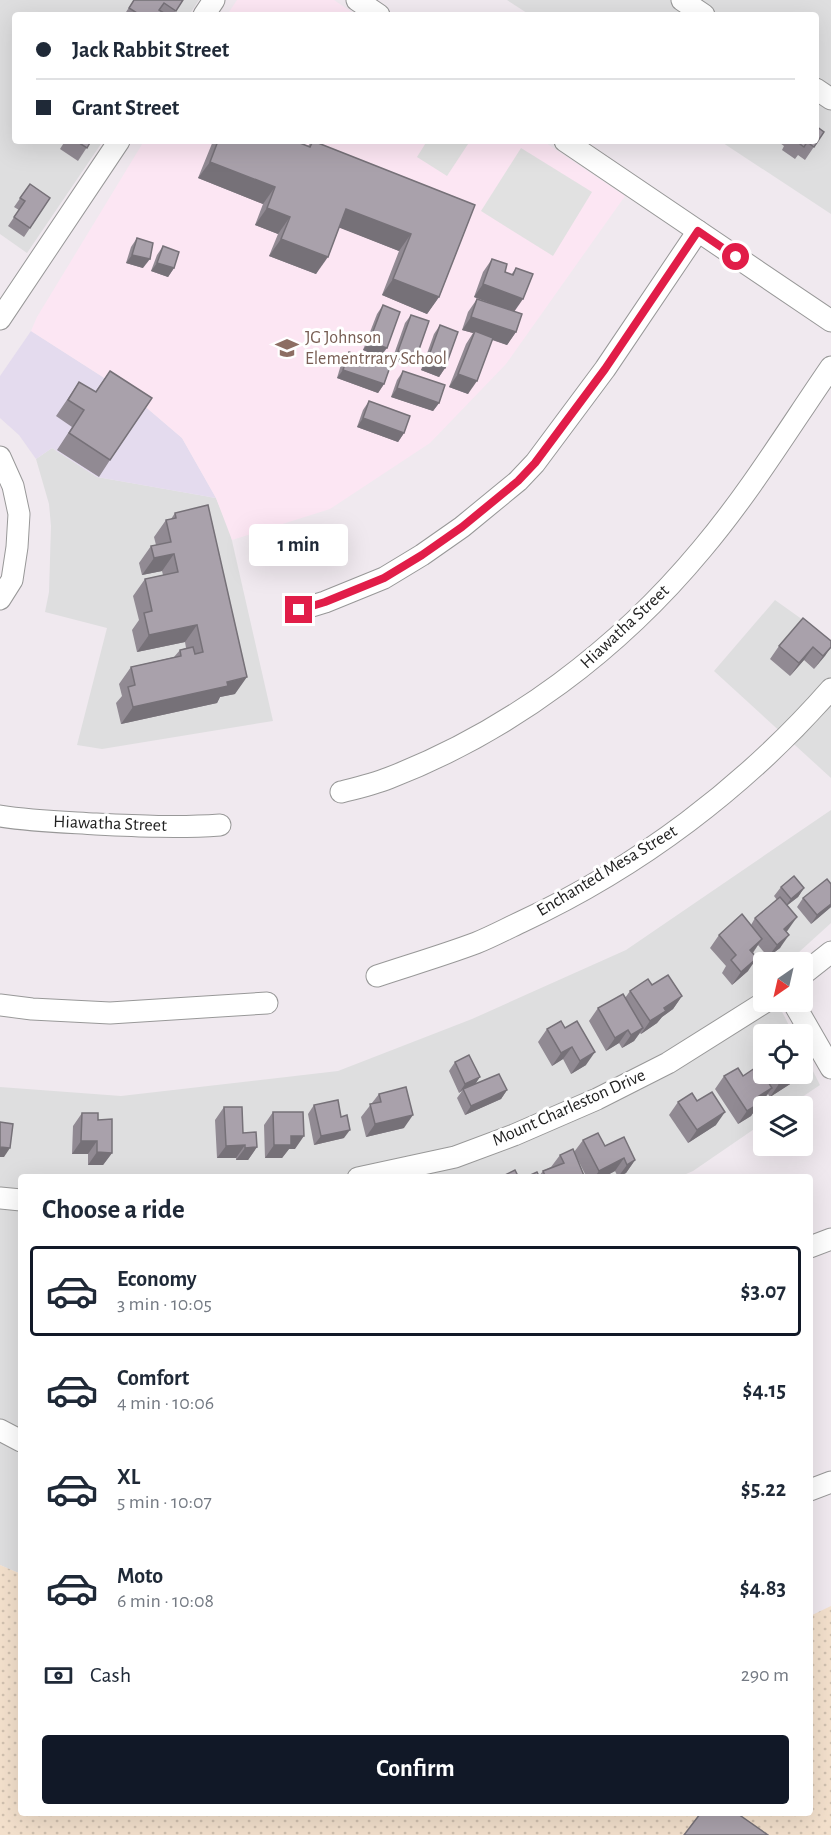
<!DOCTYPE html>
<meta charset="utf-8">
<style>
:root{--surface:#fff;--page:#f6f6f7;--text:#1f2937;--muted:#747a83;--line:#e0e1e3;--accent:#111827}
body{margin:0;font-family:"Alegreya Sans",sans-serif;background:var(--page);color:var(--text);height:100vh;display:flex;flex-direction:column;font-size:22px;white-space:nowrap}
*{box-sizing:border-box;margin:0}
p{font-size:20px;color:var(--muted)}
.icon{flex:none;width:33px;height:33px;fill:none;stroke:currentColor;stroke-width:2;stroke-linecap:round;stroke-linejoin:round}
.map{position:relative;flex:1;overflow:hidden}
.drawer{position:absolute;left:18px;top:1174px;width:795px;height:642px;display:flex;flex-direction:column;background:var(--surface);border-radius:6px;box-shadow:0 6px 24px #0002}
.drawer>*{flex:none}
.top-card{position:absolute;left:12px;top:12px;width:807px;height:132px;border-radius:6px;box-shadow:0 6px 24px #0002;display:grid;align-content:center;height:132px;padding:0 24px;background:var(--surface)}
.needle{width:39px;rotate:214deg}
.fabs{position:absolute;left:753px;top:952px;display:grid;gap:12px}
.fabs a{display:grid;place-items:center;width:60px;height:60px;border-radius:6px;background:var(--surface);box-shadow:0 6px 24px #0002;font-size:30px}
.end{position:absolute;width:27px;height:27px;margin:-14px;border:8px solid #e11d48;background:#fff;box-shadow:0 0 0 3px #fff}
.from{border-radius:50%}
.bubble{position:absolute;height:42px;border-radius:6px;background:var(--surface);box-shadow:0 6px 24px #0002;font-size:20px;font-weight:700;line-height:42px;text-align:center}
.top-card b{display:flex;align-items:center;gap:21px;height:57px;font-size:22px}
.top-card b+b{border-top:2px solid var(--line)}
.top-card i{width:15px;height:15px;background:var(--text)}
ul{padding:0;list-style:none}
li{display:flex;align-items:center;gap:18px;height:90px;margin:0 12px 9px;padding:0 12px;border:3px solid transparent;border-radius:6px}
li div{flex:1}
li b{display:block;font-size:22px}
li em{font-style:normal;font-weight:700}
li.current{border-color:var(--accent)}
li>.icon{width:54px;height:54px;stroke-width:1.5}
h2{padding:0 24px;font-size:27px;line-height:72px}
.pay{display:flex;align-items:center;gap:15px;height:66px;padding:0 24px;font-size:22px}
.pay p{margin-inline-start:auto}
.action{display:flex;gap:12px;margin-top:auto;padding:12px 24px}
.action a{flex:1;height:69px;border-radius:6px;background:var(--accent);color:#fff;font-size:24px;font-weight:700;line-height:69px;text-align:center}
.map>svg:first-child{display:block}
.residential{fill:#dededf}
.commercial{fill:#e4dbee}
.education{fill:#fce6f3}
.park{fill:url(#park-dots)}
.parking{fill:#e1e1e1}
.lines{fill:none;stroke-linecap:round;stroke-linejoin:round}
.minor-casing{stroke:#989898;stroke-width:23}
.minor{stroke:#fff;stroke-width:21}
.wall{fill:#918a93}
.shaded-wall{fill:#767178}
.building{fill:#a9a1ab;stroke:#767178;stroke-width:1.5}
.route{stroke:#e11d48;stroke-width:8}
.labels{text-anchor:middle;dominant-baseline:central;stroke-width:6;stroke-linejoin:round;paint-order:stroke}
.education-label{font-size:18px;fill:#785e54;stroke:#fff;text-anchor:start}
.street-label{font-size:18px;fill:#212121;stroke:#fff}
</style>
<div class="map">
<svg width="831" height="1835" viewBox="0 0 831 1835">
<defs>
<pattern id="park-dots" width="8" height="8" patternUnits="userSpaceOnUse" patternTransform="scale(1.5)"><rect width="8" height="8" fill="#f3e0cc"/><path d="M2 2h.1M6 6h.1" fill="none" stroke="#d0c0af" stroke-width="1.8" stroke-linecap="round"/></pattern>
</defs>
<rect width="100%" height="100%" fill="#f0e9ef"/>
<g class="residential">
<polygon points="0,0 199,0 189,15 15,15 15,141 103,141 27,253 0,234"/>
<polygon points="507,0 831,0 831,214 720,141 816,141 816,15 530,15"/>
<polygon points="52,448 97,477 216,498 230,532 273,721 102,749 77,745 107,628 45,612 49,592 51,526 49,504 36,459"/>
<polygon points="775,600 831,640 831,778 714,671"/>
<polygon points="831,810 831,923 787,963 764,963 764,1002 777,1002 794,1035 764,1035 764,1074 802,1074 803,1051 820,1085 787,1107 764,1107 763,1123 693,1171 677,1178 21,1178 21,1574 0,1565 0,1087 121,1096 338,1071 472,1019 626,950"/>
</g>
<polygon class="commercial" points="31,331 134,397 182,438 216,498 97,477 52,448 36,459 19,435 0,418 0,376"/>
<g class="education">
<polygon points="237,0 334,0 356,15 227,15"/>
<polygon points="144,141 543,141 625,196 506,364 430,443 330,509 232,540 216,498 182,438 134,397 31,331 37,317"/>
</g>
<polygon class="park" points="0,1565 21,1574 21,1814 810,1814 810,1616 831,1606 831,1835 0,1835"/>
<g class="parking">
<polygon points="427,141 470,141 447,176 417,157"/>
<polygon points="521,148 592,192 553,256 481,211"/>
</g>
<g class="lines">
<g class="minor-casing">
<g id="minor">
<polyline points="357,0 379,15"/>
<polyline points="682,0 704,15"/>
<polyline points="204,15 214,0"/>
<polyline points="816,89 831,99"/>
<polyline points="565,141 831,321"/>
<polyline points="0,319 119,141"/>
<polyline points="0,457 13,486 19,514 17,547 12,580 0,599"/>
<polyline points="299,610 325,602 384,578 422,555 462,527 518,481 535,463 605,369 698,231"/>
<path d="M341,792C357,788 374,784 389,778C511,731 619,649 702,549C750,492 789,428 831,367"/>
<path d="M0,816C32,821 64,822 96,824C137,826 179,828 220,825"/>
<polyline points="802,975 831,952"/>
<path d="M377,976C410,965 444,955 476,943C491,937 506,929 521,922C639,867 745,787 831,689"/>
<polyline points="793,1002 831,1068"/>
<polyline points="0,1005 32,1009 110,1013 267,1003"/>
<polyline points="358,1178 455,1157 514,1135 597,1099 668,1063 765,1002"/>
<polyline points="0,1198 21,1200"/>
<polyline points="810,1247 831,1239"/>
<polyline points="0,1430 21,1441"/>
<polyline points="810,1490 831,1482"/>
</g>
</g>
<use href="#minor" class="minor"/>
</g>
<g class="wall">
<polygon points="134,0 183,0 173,15 124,15"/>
<polygon points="824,132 805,160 798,155 795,159 782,150 784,146 777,141 816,141"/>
<polygon points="65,141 91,141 78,161 60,149"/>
<polygon points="213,141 295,141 308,146 312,141 475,205 439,297 427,314 382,295 399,251 339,227 316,274 269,256 278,234 255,225 263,204 198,178"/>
<polygon points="30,184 50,198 24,237 8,226 19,210 14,207"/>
<polygon points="137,238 143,268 126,263 131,247"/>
<polygon points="163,246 174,268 168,277 151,271 157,255"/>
<polygon points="492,259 505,272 511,275 516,268 514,312 516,332 507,345 492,340 468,394 449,387 466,344 473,333 462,330 468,312 477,299 512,311 474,297 483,272"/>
<polygon points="383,305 380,357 363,350 377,314"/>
<polygon points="411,315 410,366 392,360 405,323"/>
<polygon points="440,325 445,368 439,377 421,370 434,334"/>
<polygon points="349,352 384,384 378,393 337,378 342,361"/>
<polygon points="110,371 110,460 99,477 57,450 72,427 56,416 79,382 95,392"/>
<polygon points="403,371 439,403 433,411 391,397 397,380"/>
<polygon points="369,401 404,433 398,442 357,427 363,410"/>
<polygon points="175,513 235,694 220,697 217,703 121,724 116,703 122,696 119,684 131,667 174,657 180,650 186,648 185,642 137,652 132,630 139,620 133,596 145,579 163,575 162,571 142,575 139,563 151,546 156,545 154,537 166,520 171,519"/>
<polygon points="779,646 831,647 814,669 804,660 790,676 770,659"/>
<polygon points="781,887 804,888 798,897 787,905 788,930 786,932 780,948 768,957 758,945 753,953 748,971 732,985 722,973 726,966 710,948 719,935 751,925 755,918 777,900 774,896"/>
<polygon points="803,898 831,907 811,924 797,907"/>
<polygon points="652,985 682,996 673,1009 662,1017 657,1023 641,1034 640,1033 634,1041 622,1048 619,1043 606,1051 589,1021 598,1008 625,998 630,991"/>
<polygon points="561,1021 586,1065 571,1074 563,1059 552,1066 538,1042 547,1029"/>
<polygon points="455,1062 475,1084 507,1090 501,1099 465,1115 457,1098 462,1091 459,1093 449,1071"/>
<polygon points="764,1066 764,1074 802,1074 801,1077 770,1097 768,1094 763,1100 759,1103 751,1116 738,1124 715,1089 724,1076 743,1076 760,1070"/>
<polygon points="379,1094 404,1128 366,1137 361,1117"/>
<polygon points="697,1101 716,1125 688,1143 669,1115 678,1102"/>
<polygon points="314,1105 344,1138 314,1145 308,1114"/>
<polygon points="224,1107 243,1133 257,1147 248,1160 236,1160 236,1158 217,1158 215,1120"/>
<polygon points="273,1112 295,1149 289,1149 282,1158 265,1158 264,1125"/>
<polygon points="82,1113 98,1120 112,1153 103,1165 88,1165 88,1154 72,1154 73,1126"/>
<polygon points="583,1140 605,1146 635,1160 626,1173 618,1177 615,1171 602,1178 587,1178 576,1156 585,1178 524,1178 539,1176 543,1171 551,1167 560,1155 574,1152"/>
</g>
<g class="shaded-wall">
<polygon points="210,162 275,187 263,204 198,178"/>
<polygon points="267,208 290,217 278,234 255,225"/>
<polygon points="346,209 411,234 399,251 335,226"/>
<polygon points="281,239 328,257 316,274 269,256"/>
<polygon points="132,255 150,259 143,268 126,263"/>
<polygon points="157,263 174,268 168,277 151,271"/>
<polygon points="393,279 439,297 427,314 382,295"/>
<polygon points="483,284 523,299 514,312 474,297"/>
<polygon points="471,317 516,332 507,345 474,333 475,331 473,333 462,330"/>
<polygon points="369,342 387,348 380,357 363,350"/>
<polygon points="398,351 416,358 410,366 392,360"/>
<polygon points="427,361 445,368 439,377 421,370"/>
<polygon points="343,370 384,384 378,393 337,378"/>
<polygon points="458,374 477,381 468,394 449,387"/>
<polygon points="397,388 439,403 433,411 391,397"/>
<polygon points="363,418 404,433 398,442 357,427"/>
<polygon points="174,554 162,571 142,575 154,558"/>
<polygon points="197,625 185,642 137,652 149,635"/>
<polygon points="813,647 804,660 790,676 799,663"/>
<polygon points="831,647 825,656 814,669 823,656"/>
<polygon points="247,677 235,694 220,697 217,703 121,724 133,707"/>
<polygon points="804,888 798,897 784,908 791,899"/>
<polygon points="831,904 831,907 811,924 817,915"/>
<polygon points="797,917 788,930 775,942 784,929"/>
<polygon points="789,935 780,948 768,957 777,945"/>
<polygon points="762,939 753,952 741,962 750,950"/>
<polygon points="757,958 748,971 732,985 741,972"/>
<polygon points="682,996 673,1009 662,1017 657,1023 641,1034 650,1021 664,1008"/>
<polygon points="643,1028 634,1041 622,1048 631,1035"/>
<polygon points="628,1030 619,1043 606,1051 615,1038"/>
<polygon points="572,1047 563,1059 552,1066 561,1053"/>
<polygon points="595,1052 586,1065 571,1074 580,1061"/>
<polygon points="810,1064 801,1077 770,1097 779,1084 795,1074 802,1074 802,1069"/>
<polygon points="480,1077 474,1086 463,1089 459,1093 465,1084"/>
<polygon points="772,1088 763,1100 747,1111 756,1098"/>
<polygon points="507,1090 501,1099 465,1115 471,1106"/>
<polygon points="760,1103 751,1116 738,1124 747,1111"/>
<polygon points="725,1112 716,1125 688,1143 697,1130"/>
<polygon points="413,1115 404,1128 366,1137 375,1124"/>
<polygon points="350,1130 344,1138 314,1145 321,1136"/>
<polygon points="291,1136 304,1136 295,1149 289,1149 282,1158 265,1158 274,1145"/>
<polygon points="81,1141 97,1141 88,1154 72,1154"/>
<polygon points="245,1145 236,1158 217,1158 226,1146"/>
<polygon points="0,1147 10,1148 4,1157 0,1157"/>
<polygon points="257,1147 248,1160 236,1160 245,1148"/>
<polygon points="97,1152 112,1153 103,1165 88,1165"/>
<polygon points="624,1158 615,1171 602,1178 594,1178 599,1171"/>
<polygon points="635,1160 626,1173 618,1177 627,1165"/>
</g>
<g class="building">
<polygon points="134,0 183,0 176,11 164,3 159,10 167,15 140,15 129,8"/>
<polygon points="816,126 824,132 814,147 807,142 804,147 796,141 816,141"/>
<polygon points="76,141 91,141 87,148"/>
<polygon points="218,141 295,141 310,147 313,141 475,205 439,297 393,279 411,234 346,209 328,257 281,239 290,217 267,208 275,187 210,162"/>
<polygon points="30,184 50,198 30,228 14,217 25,201 20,198"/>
<polygon points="137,238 153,243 150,259 132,255"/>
<polygon points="163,246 179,252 174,268 157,263"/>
<polygon points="492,259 507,264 505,272 513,275 516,268 533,274 523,299 483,284"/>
<polygon points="477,299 522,314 516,332 471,317"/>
<polygon points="383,305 400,312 387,348 369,342"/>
<polygon points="411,315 429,321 416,358 398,351"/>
<polygon points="440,325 458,332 445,368 427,361"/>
<polygon points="475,331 493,338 477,381 458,374"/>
<polygon points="349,352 390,367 384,384 343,370"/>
<polygon points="110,371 152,398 110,460 69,433 84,410 68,400 79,382 96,392"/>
<polygon points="403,371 445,385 439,403 397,388"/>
<polygon points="369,401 410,416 404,433 363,418"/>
<polygon points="208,505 247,677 227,682 228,686 133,707 128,687 135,685 131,667 181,656 180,650 193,647 195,654 203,652 197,625 149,635 144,613 152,611 145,579 178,572 174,554 154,558 151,546 171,542 166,520 176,518 175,513"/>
<polygon points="803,618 831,641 831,647 823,656 813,647 799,663 779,646"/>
<polygon points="794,876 804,888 791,899 781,887"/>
<polygon points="827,879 831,884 831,904 817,915 803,898"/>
<polygon points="780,897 797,917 784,929 789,935 777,945 755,918"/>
<polygon points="742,914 762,939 750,950 757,958 741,972 731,960 736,955 719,935"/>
<polygon points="668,975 682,996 664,1008 666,1011 650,1021 630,991 648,979 652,985"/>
<polygon points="623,994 643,1028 631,1035 628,1030 615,1038 598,1008"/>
<polygon points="561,1021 565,1028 577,1021 595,1052 580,1061 572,1047 561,1053 547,1029"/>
<polygon points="802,1052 810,1064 802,1069"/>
<polygon points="469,1055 480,1077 465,1084 455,1062"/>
<polygon points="758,1066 772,1088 756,1098 760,1103 747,1111 724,1076 738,1068 743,1076"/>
<polygon points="499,1074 507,1090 471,1106 463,1089"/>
<polygon points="772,1074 795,1074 779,1084"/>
<polygon points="406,1087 413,1115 375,1124 370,1104 381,1102 379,1094"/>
<polygon points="712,1092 725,1112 697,1130 678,1102 692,1093 697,1101"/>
<polygon points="338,1100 341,1117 347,1115 350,1130 321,1136 314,1105"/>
<polygon points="224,1107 242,1107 243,1133 256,1132 257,1147 245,1148 245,1145 226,1146"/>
<polygon points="273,1112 303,1112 304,1136 291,1136 291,1145 274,1145"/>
<polygon points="82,1113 98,1113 98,1120 112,1119 112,1153 97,1152 97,1141 81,1141"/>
<polygon points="0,1122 13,1124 10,1148 0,1147"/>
<polygon points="598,1133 605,1146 624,1137 635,1160 627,1165 624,1158 599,1171 583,1140"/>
<polygon points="573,1149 585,1178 546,1178 543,1171 564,1163 560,1155"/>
<polygon points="515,1170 519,1178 501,1178 501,1177"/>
<polygon points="537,1172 540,1178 524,1178"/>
<polygon points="700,1814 738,1814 768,1835 684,1835"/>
</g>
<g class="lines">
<polyline class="route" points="299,610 325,602 384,578 422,555 462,527 518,481 535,463 605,369 698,231 736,257"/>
</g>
<defs>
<g id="school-bare" transform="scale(1.8)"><path d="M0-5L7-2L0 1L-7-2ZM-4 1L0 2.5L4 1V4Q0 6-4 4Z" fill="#8d6e63" stroke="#fff" stroke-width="2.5" paint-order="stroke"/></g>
</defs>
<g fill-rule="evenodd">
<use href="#school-bare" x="287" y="348"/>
</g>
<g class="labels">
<g class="education-label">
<text x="305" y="338">JG Johnson<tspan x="305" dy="21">Elementrrary School</tspan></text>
</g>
<g class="street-label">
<text transform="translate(625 627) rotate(-43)">Hiawatha Street</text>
<text transform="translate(110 824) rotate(2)">Hiawatha Street</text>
<text transform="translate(607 871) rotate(-31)">Enchanted Mesa Street</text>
<text transform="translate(569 1108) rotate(-24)">Mount Charleston Drive</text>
</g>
</g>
</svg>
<div class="fabs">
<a><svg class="needle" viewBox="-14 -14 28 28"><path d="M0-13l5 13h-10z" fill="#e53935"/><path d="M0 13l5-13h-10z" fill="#747a83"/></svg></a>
<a><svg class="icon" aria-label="locate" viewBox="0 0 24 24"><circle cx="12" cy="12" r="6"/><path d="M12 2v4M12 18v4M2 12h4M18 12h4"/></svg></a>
<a><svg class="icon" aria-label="layers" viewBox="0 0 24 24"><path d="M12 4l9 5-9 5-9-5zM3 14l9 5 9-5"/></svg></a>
</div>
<i class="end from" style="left:736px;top:257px"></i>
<i class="end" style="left:299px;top:610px"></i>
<div class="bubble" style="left:249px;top:524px;width:99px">1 min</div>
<div class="top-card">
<b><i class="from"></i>Jack Rabbit Street</b>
<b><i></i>Grant Street</b>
</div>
<section class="drawer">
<h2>Choose a ride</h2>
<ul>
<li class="current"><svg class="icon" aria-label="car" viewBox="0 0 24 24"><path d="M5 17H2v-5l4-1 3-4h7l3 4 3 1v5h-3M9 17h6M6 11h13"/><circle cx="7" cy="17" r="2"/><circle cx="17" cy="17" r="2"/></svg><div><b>Economy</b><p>3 min · 10:05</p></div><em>$3.07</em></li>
<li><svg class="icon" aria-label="car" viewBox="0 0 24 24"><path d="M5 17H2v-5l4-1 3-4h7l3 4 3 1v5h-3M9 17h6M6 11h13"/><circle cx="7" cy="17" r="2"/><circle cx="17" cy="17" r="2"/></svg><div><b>Comfort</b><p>4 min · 10:06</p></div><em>$4.15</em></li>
<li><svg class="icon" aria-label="car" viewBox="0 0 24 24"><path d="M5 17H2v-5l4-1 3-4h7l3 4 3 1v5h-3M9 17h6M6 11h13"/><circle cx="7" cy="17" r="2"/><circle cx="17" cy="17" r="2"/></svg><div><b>XL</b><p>5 min · 10:07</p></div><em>$5.22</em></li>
<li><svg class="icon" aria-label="car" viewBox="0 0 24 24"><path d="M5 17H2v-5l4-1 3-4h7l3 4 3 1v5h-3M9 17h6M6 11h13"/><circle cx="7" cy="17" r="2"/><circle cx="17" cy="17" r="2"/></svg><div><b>Moto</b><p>6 min · 10:08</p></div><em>$4.83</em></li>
</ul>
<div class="pay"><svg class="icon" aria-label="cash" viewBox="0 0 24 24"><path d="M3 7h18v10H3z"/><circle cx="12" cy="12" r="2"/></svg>Cash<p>290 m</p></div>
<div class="action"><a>Confirm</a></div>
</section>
</div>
